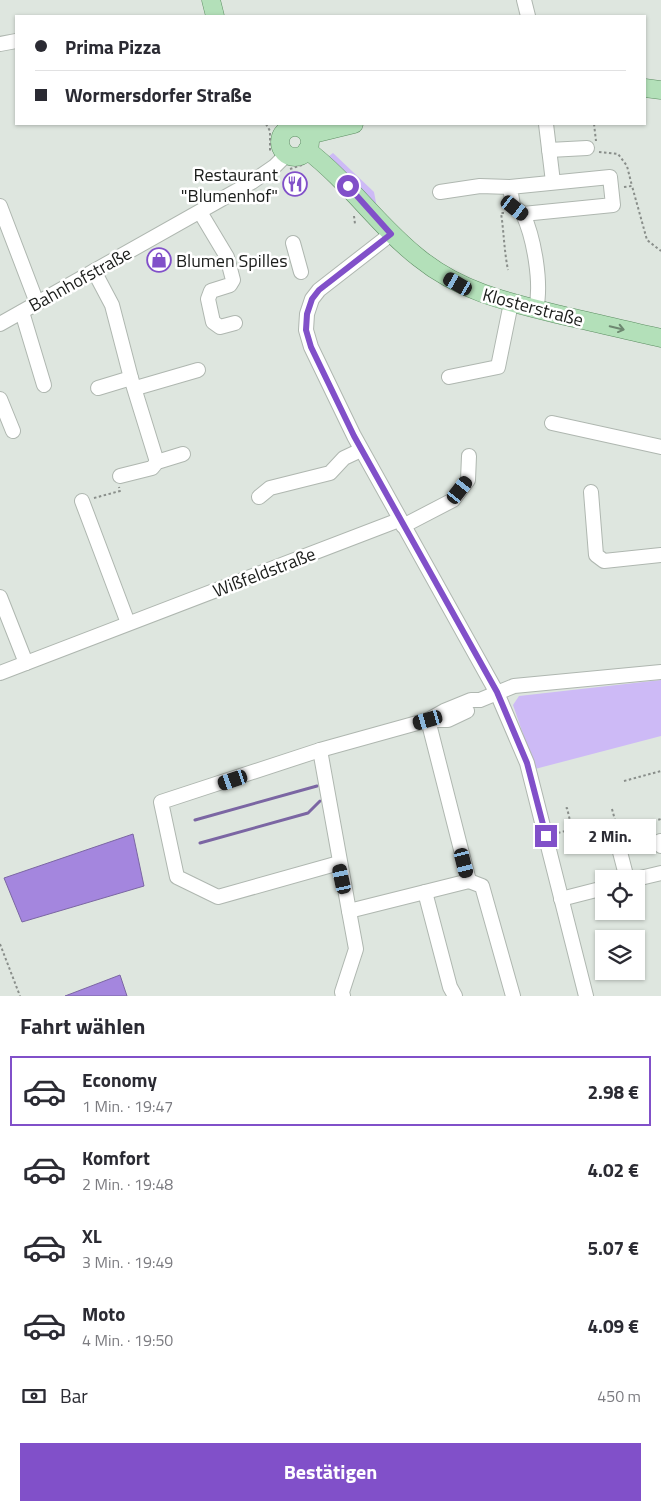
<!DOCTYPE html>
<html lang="de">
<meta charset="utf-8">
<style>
:root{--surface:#fff;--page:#f7f7f7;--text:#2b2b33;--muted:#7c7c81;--line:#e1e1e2;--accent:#8150c9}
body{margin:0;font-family:"Titillium Web",sans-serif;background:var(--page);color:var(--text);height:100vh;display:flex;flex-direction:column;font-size:19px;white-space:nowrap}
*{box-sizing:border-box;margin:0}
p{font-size:16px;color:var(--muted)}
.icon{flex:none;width:28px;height:28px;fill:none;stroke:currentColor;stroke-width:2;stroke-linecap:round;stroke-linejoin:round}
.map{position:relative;height:996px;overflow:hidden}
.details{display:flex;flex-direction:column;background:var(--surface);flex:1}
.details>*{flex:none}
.guide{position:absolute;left:15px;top:15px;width:631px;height:110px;border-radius:0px;box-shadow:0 1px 4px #0004;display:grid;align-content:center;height:110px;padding:0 20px;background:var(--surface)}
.controls{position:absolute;left:595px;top:870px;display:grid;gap:10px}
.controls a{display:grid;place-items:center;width:50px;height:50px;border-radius:0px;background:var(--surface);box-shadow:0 1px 4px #0004;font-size:25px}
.end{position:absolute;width:22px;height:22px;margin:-11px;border:6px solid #8150c9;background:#fff;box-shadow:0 0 0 2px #fff}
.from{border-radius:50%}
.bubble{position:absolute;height:35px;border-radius:0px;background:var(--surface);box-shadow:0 1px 4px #0004;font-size:16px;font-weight:700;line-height:35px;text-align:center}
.car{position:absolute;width:15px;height:30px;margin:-15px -8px;border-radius:6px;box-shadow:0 0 4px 1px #0007;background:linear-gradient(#222 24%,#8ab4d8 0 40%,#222 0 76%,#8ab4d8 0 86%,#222 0)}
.guide b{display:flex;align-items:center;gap:18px;height:48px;font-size:19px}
.guide b+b{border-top:1px solid var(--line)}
.guide i{width:12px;height:12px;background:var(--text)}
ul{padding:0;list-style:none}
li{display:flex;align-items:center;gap:15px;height:70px;margin:0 10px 8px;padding:0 10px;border:2px solid transparent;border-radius:0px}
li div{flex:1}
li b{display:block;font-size:19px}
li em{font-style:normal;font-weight:700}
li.on{border-color:var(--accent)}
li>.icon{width:45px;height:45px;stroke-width:1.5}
h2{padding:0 20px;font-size:22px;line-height:60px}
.pay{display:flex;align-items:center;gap:12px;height:55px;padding:0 20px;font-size:19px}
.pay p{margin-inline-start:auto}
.button{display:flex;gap:10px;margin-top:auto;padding:10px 20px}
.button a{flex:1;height:58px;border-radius:0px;background:var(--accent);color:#fff;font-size:20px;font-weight:700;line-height:58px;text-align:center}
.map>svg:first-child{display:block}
.green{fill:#cdbaf6}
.water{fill:#a486de;stroke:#7b66a3}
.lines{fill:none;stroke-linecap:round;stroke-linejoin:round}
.stream{stroke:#7b66a3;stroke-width:3}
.minor-casing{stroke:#afb7b0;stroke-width:16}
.major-casing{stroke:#5d8e63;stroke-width:19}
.path{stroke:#898e8a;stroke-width:2;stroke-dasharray:2.5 2.5;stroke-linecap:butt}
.minor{stroke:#fff;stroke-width:14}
.major{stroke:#b3e0b9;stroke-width:18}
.oneway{stroke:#6e8871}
.route{stroke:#8150c9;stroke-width:6}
.labels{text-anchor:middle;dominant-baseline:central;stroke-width:5;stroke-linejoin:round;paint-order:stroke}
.poi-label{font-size:18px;fill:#1a1c1a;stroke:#fff;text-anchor:end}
.street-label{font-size:18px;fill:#1a1c1a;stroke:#fff}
</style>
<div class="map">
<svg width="661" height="996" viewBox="0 0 661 996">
<rect width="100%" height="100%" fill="#dee6df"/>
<g class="green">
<polygon points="333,153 374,192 377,208 328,157"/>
<polygon points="661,680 661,736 535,769 513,705 519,696"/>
</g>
<g class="water">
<polygon points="133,834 144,886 22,922 4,878"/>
<polygon points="120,975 127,996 65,996"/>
</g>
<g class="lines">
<g class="stream">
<polyline points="195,820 317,786"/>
<polyline points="200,843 308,813 320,801"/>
</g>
<g class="minor-casing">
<g id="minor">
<polyline points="524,0 528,16"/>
<polyline points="0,44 16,41"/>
<polyline points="546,124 553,182"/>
<polyline points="549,150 587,148"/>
<polygon points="610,177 613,205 523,214 513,206 510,187"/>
<polyline points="440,192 480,186 510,187"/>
<polyline points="0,206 37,303"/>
<polyline points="200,212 227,257 233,280 230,285 211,291 208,299 213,322 220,327 235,323"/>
<path d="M523,214C534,238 542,283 536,309"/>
<polyline points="391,234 319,290 312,299 307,314 306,330 311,347 354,436 497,693 527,763 586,996"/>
<polyline points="293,243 301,272"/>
<polyline points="94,271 112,305 131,378 157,462"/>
<polyline points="22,312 44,385"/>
<polyline points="0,324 252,182 275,166 287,154"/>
<polyline points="449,377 498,367 511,303"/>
<polyline points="98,388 131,378"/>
<polyline points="136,388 198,370"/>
<polyline points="0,399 13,431"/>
<polyline points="552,423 661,447"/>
<polyline points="120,476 152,468 157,462 183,454"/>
<polyline points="591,492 596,555 604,561 661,555"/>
<polyline points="259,497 270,488 330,473 344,458 361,450"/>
<polyline points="82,501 128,623"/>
<polyline points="403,526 453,500 468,480 469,456"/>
<polyline points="0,597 26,663"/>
<polyline points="0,673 399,520"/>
<polyline points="320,750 349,911 469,881 428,720 448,720 467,711"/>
<polyline points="660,841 661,846"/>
<polyline points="620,852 627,879"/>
<polyline points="339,863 218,897 177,877 161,802 320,750 428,720 444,711 471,700 480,700 514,686 661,672"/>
<polyline points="636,879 661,873"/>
<polyline points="469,881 482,886 513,996"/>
<polyline points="425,892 450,987 455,996"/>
<polyline points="561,899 604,888"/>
<polyline points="343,996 342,992 356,949 349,911"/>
</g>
</g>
<g class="major-casing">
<g id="major">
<polyline points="211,0 215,16"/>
<polyline points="645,88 661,90"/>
<circle cx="295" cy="142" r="15"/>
<polyline points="309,135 354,124"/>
<path d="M307,150C349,182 378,226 419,258C462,293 512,303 565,316C597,323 629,331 661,338"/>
</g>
</g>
<g class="path">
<polyline points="266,124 270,131 270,153"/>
<polyline points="594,124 596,141"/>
<polyline points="599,152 618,154 627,166 632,186"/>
<polyline points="290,169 302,165"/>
<polyline points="624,187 632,186 647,240 661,251"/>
<polyline points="256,194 260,204"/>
<path d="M504,213H501C504,233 504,250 508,270"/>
<polyline points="354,216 355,224"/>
<polyline points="94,498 120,491 119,487"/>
<polyline points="624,781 661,771"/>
<polyline points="612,809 618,831"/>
<polyline points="558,833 572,829 567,808 565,809"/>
<polyline points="610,833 661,819"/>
<polyline points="0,944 20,996"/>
</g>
<use href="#minor" class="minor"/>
<use href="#major" class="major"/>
</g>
<defs><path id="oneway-shaft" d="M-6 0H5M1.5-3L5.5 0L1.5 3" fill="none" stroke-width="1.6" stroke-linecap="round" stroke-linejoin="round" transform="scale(1.25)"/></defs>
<use class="oneway" href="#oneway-shaft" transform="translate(617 328) rotate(13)"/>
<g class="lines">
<polyline class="route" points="348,186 391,234 319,290 312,299 307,314 306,330 311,347 354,436 497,692 527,763 546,836"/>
</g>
<defs>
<g id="restaurant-ring" transform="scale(1.25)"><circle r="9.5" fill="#fff" stroke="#8150c9" stroke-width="1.5"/><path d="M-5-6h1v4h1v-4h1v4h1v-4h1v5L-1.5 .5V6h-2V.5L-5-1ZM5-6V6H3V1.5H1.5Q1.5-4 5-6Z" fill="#8150c9"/></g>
<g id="shop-ring" transform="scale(1.25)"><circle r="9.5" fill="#fff" stroke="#8150c9" stroke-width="1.5"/><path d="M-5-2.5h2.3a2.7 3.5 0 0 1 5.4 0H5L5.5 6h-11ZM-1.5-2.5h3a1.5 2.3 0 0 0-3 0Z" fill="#8150c9"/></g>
</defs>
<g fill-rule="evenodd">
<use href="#restaurant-ring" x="295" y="184"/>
<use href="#shop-ring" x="159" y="260"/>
</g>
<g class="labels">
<g class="poi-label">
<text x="278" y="174">Restaurant<tspan x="278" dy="21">"Blumenhof"</tspan></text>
<text x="176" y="260" text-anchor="start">Blumen Spilles</text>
</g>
<g class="street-label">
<text transform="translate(80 279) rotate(-29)">Bahnhofstraße</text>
<text transform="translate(533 307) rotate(15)">Klosterstraße</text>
<text transform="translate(264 572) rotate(-21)">Wißfeldstraße</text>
</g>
</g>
</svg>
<div class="controls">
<a><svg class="icon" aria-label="locate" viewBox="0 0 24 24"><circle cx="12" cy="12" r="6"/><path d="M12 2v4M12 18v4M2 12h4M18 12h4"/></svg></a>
<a><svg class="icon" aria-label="layers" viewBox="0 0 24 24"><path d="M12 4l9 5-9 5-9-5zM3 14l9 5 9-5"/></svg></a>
</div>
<i class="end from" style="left:348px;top:186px"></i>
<i class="end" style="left:546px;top:836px"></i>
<div class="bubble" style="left:564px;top:819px;width:92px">2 Min.</div>
<i class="car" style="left:515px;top:208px;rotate:128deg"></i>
<i class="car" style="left:458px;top:284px;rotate:300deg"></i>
<i class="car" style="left:460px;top:490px;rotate:38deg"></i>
<i class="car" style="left:428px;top:720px;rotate:254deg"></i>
<i class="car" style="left:233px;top:780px;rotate:251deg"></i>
<i class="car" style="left:464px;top:863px;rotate:166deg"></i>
<i class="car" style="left:342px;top:879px;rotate:348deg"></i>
<div class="guide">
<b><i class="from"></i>Prima Pizza</b>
<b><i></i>Wormersdorfer Straße</b>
</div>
</div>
<section class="details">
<h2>Fahrt wählen</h2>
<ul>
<li class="on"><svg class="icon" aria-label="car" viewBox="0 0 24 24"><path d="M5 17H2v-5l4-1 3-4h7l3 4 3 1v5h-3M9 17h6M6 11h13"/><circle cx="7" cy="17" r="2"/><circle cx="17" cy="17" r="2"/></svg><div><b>Economy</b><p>1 Min. · 19:47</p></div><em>2.98 €</em></li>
<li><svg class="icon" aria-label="car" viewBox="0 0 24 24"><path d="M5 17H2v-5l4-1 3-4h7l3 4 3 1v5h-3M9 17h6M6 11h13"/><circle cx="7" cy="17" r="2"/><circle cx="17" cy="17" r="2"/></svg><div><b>Komfort</b><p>2 Min. · 19:48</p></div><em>4.02 €</em></li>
<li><svg class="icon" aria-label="car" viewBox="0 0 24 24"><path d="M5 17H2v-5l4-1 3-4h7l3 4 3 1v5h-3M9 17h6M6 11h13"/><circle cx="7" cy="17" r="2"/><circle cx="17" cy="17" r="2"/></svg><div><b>XL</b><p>3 Min. · 19:49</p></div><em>5.07 €</em></li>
<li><svg class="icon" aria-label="car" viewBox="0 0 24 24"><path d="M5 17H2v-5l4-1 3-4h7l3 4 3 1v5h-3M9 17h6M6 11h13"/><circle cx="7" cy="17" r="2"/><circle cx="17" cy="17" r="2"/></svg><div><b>Moto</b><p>4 Min. · 19:50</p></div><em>4.09 €</em></li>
</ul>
<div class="pay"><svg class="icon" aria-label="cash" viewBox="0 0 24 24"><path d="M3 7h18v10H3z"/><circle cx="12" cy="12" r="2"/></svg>Bar<p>450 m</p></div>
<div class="button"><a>Bestätigen</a></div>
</section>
